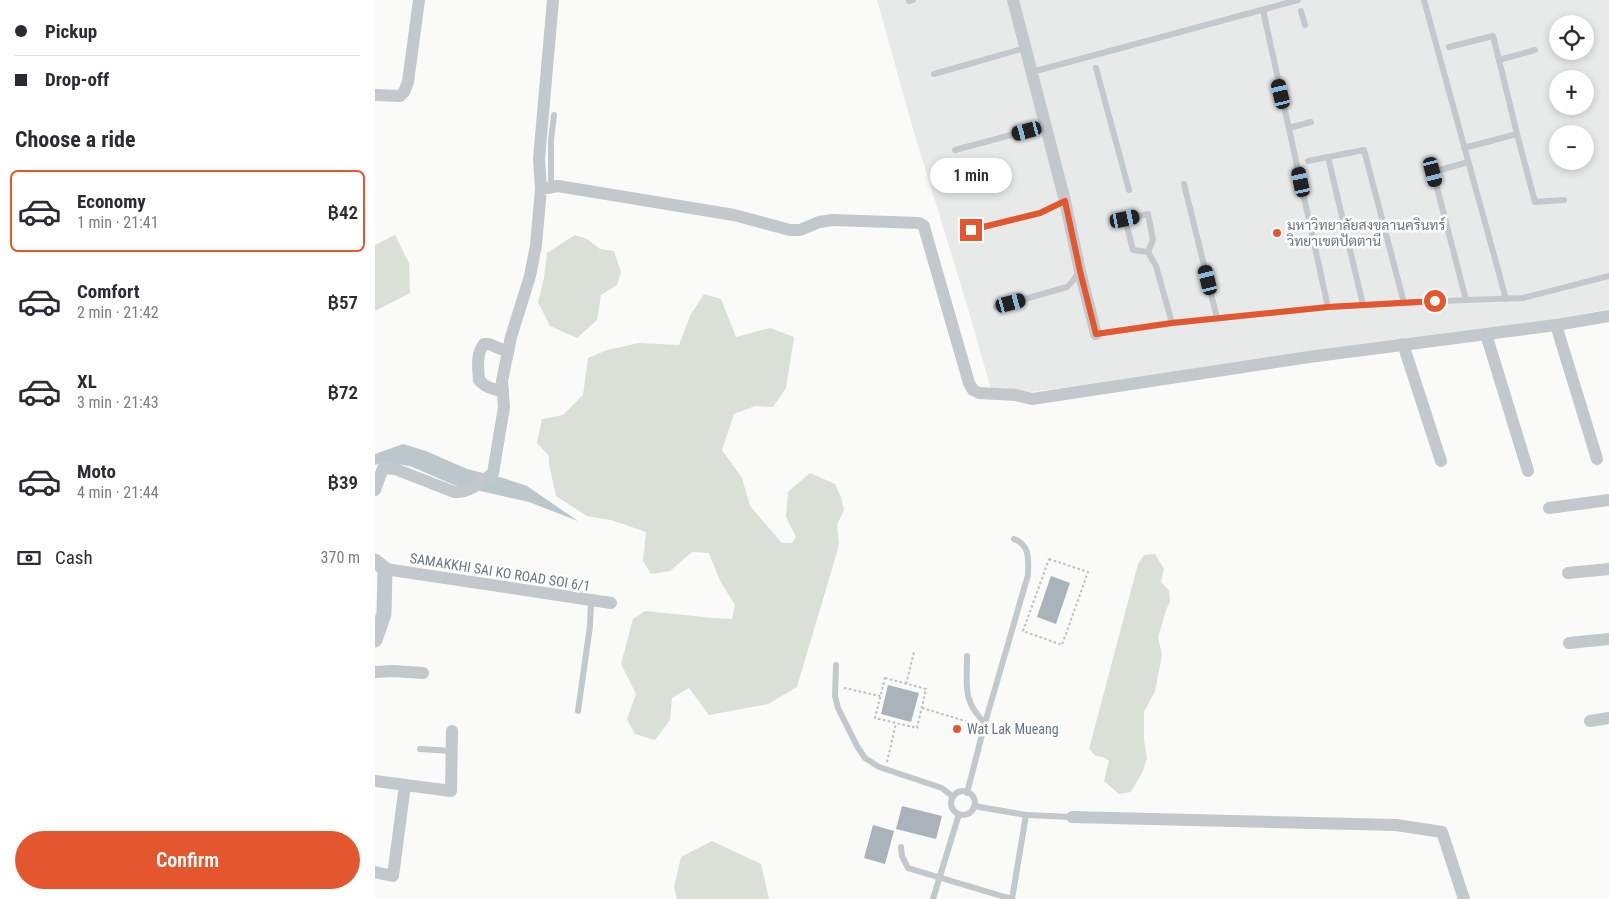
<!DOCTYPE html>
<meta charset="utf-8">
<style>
:root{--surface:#fff;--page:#f7f7f7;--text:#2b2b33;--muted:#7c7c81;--line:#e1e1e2;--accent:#e4572e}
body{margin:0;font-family:"Roboto Condensed",Sarabun,sans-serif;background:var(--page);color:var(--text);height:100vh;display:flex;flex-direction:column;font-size:19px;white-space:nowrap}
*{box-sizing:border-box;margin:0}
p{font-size:16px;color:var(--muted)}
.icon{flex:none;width:28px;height:28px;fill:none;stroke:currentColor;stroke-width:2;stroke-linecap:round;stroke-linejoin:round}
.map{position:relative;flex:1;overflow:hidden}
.details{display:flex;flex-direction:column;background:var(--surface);width:375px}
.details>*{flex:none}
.hud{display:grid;align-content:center;height:110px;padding:0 15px;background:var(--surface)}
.controls{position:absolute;left:1174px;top:15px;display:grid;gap:10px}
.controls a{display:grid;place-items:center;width:45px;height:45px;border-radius:50%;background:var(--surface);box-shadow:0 2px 8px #0003;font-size:25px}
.end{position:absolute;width:22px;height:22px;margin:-11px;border:6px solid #e4572e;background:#fff;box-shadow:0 0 0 2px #fff}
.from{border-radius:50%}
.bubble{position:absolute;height:35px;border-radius:18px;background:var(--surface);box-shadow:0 2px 8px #0003;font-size:16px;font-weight:600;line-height:35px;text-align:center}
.car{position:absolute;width:15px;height:30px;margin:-15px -8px;border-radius:6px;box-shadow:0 0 4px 1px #0007;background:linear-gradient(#222 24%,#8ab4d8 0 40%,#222 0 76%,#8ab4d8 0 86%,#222 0)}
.hud b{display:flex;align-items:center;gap:18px;height:48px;font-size:19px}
.hud b+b{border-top:1px solid var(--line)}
.hud i{width:12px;height:12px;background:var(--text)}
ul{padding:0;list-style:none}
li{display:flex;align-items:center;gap:15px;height:82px;margin:0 10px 8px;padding:0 5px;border:2px solid transparent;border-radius:8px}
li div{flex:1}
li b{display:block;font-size:19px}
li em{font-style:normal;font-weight:600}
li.on{border-color:var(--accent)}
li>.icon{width:45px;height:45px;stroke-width:1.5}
h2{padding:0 15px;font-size:22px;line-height:60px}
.pay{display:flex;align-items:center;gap:12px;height:55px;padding:0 15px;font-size:19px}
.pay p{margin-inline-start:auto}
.primary-button{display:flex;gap:10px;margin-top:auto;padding:10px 15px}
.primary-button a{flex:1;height:58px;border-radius:30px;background:var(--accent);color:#fff;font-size:20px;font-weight:600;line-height:58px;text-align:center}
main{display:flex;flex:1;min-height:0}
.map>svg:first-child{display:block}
.built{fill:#e8e9e9;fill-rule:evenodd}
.green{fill:#dadfd7}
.water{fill:#bbc7cb}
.building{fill:#aab3b9}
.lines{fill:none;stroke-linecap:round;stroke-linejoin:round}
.path{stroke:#bbbfc2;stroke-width:2;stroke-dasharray:2.5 2.5;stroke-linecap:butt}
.service{stroke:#c3c8cc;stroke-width:6}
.minor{stroke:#c3c8cc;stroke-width:12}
.tertiary{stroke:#c3c8cc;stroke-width:15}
.route{stroke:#e4572e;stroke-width:6}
.poi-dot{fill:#e4572e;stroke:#fff;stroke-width:2}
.labels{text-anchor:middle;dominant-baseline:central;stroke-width:5;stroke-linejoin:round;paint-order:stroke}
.poi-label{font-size:14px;fill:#657683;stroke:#fff;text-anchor:start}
.street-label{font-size:14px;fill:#657683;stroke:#fff}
</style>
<main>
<section class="details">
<div class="hud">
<b><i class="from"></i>Pickup</b>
<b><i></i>Drop-off</b>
</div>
<h2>Choose a ride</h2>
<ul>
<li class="on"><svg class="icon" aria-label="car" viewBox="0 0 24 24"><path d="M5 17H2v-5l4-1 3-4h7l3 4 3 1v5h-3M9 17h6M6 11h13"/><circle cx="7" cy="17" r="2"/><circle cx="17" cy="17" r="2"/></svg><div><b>Economy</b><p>1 min · 21:41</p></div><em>฿42</em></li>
<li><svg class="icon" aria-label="car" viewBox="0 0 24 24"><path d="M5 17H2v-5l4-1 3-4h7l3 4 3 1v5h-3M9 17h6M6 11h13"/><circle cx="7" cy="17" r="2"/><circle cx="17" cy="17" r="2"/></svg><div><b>Comfort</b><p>2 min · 21:42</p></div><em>฿57</em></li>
<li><svg class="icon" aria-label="car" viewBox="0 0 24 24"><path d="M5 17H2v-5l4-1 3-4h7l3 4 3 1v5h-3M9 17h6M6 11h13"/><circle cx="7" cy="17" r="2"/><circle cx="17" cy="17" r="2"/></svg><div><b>XL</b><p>3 min · 21:43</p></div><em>฿72</em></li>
<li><svg class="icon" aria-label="car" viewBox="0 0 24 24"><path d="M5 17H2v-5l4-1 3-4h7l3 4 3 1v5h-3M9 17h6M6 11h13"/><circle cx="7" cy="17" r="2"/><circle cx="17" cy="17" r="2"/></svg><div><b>Moto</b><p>4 min · 21:44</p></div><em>฿39</em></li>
</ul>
<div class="pay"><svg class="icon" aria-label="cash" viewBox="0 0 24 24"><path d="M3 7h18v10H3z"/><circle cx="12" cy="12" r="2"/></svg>Cash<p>370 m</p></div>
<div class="primary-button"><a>Confirm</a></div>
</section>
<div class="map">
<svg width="1234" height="899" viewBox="0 0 1234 899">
<rect width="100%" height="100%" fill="#fafaf8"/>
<path class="built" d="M502,0H1234V309L1120,330L719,384L654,392L616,389L592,305L538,129ZM1182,24H1210V51H1182ZM1182,79H1210V106H1182ZM1182,134H1210V161H1182Z"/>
<g class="green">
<polygon points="20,235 34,263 35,293 0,311 0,245"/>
<polygon points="200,235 212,239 225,249 239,251 246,272 242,285 226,295 222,320 202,338 175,326 163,302 169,278 172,253"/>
<polygon points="329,294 346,299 361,337 395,328 419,337 411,388 398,407 380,406 359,414 347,450 367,478 375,506 407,543 417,543 421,537 411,517 413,492 435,473 460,484 466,497 469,510 462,525 464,545 422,687 393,704 334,715 314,688 297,698 295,720 280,740 260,734 252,719 261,694 246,664 258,619 270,611 338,618 357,619 360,605 345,581 334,553 317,552 295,571 276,574 268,561 271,532 236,520 212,516 181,496 174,464 174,456 162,443 167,419 188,415 208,395 213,358 232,350 264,343 304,345 315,316"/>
<polygon points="780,554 789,569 786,582 794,591 795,602 791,610 783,638 787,655 780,691 769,712 769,740 772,758 768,771 756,792 744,794 729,781 734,761 728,757 721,756 714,749 763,564 769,555"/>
<polygon points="337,841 386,864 394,899 302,899 299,887 306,857"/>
</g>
<polygon class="water" points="28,444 51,451 92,469 128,478 152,486 203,521 154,502 79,485 35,466 9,462 0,465 0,454"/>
<g class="building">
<polygon points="676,576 695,583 681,624 662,617"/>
<polygon points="513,685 544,693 536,722 506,714"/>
<polygon points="527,806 567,816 561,839 521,829"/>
<polygon points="498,825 519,831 510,864 489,858"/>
</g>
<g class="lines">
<g class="path">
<polygon points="674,559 713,572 687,645 648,631"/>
<polygon points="510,678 551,689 542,728 500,718"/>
<polyline points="531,684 539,652"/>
<polyline points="469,688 505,696"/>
<polyline points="547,708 597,723"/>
<polyline points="512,762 521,723"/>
</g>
<g class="service">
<polyline points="1049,0 1131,299"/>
<polyline points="534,1 538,0"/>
<polyline points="888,10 953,307"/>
<polyline points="926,11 930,25"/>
<polyline points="1074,47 1118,36 1124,60"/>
<polyline points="1160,50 1124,60 1142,134 1160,202 1189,200"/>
<polyline points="721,68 754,190"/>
<polyline points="657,72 923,0"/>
<polyline points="559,74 650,48"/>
<polyline points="914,128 936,122"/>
<polyline points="1089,148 1142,134"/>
<polyline points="580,150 670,126"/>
<polyline points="953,157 988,305"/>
<polyline points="933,161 989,150 1029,303"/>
<polyline points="809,184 842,318"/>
<polyline points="176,187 176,140 179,115"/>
<polyline points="596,230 665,213 690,201"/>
<polyline points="773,252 778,240 773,214 750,219 758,250 773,252 781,266 797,323"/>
<polyline points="1091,300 1058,172 1093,162"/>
<polyline points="621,307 692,287 697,282 704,272"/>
<polyline points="721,334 797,323 953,307 1091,300 1148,298 1234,276"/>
<path d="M592,656C592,685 587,701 610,723"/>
<polyline points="461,665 460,696 463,708 482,746 490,758 504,767 567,788 578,797"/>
<polyline points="203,711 215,626 216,600"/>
<polyline points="45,749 77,751"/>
<circle cx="588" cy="803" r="12"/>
<path d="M592,793L610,723L653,575C653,560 656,546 639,539"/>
<polyline points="599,806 651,815 697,817"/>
<polyline points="526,847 527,856 533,868 637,899 651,815"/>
<polyline points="558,899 584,814"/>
</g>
<g class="minor">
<polyline points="638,0 690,201 705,271 721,334"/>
<polyline points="0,95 25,96 29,92 33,82 44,0"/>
<polyline points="166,189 164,159 178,0"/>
<polyline points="1181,325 1222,459"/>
<polyline points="1111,334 1153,471"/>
<polyline points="1028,344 1066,461"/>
<path d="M128,391C118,389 111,388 104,380C103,367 101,354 109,344H114L133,352"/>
<path d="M0,490L8,468L20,469L79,492C95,493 106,482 118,473L129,407L127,381L136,337L155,276L161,245L166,189L183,186L359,215L415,230H425L444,222L458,220L544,223L549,226L551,234L594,383L598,390L604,393L641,395L657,399L934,357L1181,325L1234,316"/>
<polyline points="1174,508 1234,500"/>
<polyline points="10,569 236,603"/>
<polyline points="1193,573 1234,569"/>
<polyline points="1194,643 1234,639"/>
<polyline points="0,672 18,671 48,673"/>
<polyline points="1215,721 1234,718"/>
<polyline points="0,781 76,791 77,731"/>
<polyline points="697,817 1021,825 1067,832 1089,899"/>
<polyline points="0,872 18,876 30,785"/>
</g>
<polyline class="tertiary" points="0,561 10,569 9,614 0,640"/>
</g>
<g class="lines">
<polyline class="route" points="596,230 665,213 690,201 705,271 721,334 797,323 953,307 1060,301"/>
</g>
<g class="poi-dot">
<circle cx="902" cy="233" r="5"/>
<circle cx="582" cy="729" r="5"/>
</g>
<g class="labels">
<g class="poi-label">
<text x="912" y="225">มหาวิทยาลัยสงขลานครินทร์<tspan x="912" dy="16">วิทยาเขตปัตตานี</tspan></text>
<text x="592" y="729">Wat Lak Mueang</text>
</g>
<g class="street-label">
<text transform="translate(125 572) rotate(9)">SAMAKKHI SAI KO ROAD SOI 6/1</text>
</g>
</g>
</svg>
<div class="controls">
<a><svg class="icon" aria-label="locate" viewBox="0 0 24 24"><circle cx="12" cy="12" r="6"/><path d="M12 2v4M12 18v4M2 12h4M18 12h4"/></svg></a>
<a>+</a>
<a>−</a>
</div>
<i class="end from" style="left:1060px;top:301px"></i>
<i class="end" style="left:596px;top:230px"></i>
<div class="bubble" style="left:555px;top:158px;width:82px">1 min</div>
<i class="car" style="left:906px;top:94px;rotate:347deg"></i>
<i class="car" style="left:652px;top:131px;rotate:255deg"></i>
<i class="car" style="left:1058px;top:172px;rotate:166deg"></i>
<i class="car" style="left:926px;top:182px;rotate:348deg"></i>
<i class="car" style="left:750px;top:219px;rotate:78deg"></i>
<i class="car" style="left:833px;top:280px;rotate:346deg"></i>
<i class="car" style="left:636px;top:303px;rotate:75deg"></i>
</div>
</main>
